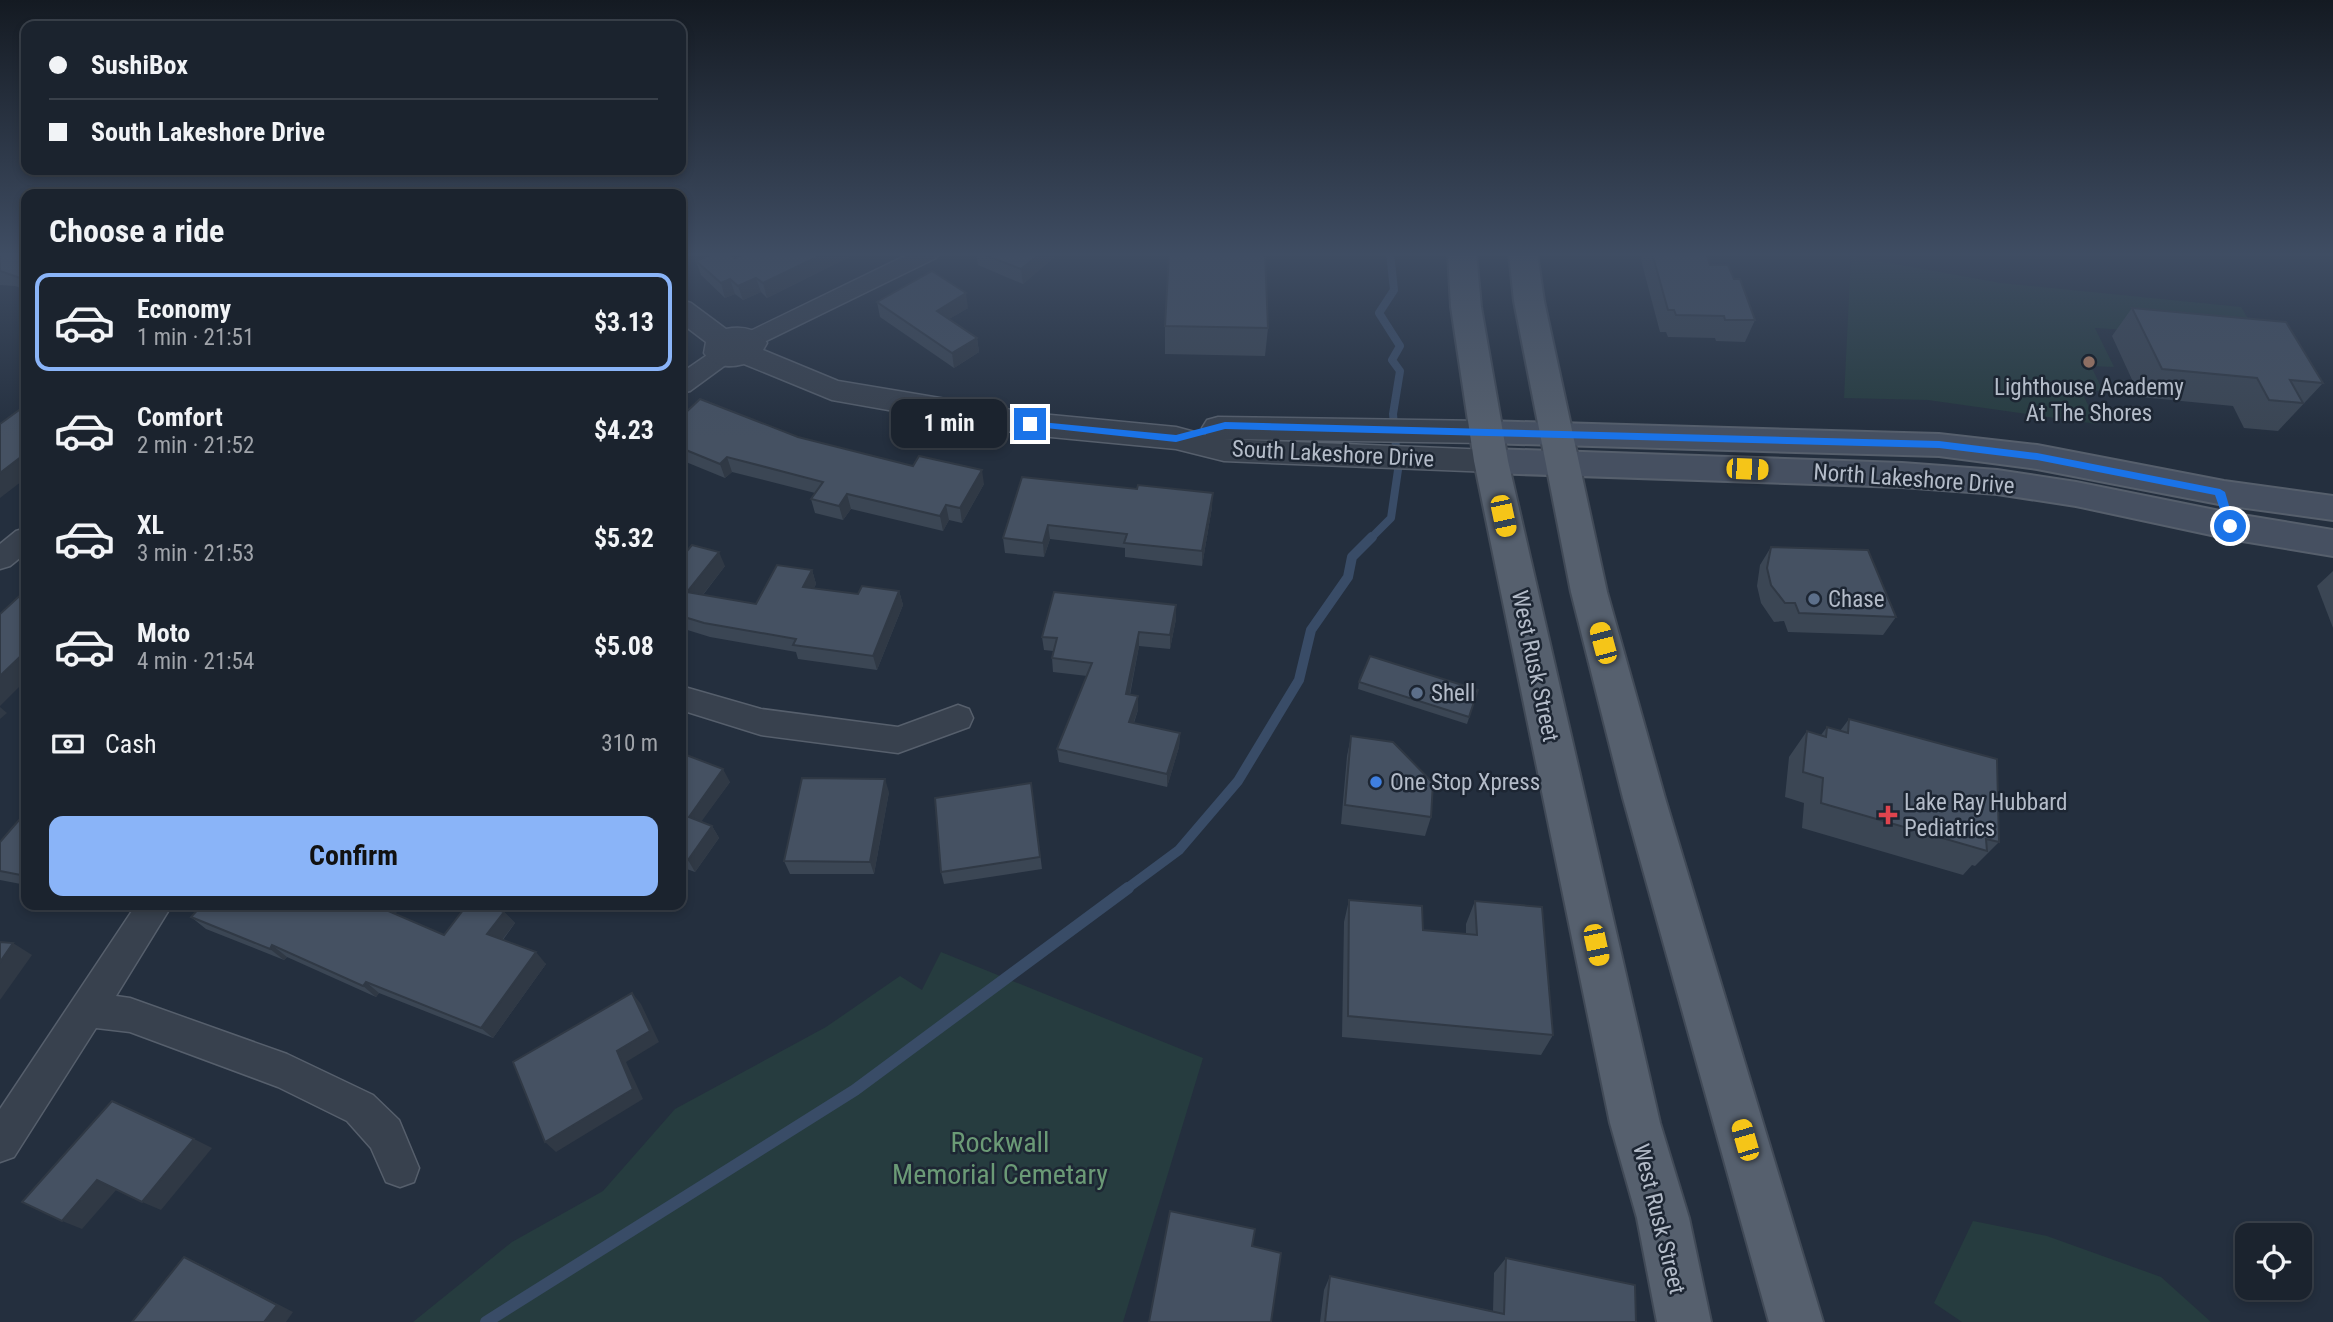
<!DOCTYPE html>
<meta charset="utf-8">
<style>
:root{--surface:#1b232e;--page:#282f3a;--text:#f1f3f6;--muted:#a0a4aa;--line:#39404a;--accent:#8ab4f8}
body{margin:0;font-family:"Roboto Condensed",sans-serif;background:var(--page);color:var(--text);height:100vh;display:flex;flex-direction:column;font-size:26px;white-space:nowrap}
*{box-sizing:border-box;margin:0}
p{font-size:23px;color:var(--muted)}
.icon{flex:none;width:38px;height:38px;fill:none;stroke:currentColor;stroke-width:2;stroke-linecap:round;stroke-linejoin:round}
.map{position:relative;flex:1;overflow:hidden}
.side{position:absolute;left:21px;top:189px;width:665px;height:721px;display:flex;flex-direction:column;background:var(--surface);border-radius:14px;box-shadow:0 4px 10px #0003,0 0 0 2px var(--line)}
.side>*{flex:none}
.guide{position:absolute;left:21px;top:21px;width:665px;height:154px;border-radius:14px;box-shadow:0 4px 10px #0003,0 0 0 2px var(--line);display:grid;align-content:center;height:154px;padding:0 28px;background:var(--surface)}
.fabs{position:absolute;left:2235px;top:1223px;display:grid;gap:14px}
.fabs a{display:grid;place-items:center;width:77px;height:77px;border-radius:14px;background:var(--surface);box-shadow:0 4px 10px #0003,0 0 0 2px var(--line);font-size:35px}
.end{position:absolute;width:32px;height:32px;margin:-16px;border:9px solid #1a73e8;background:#fff;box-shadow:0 0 0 4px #fff}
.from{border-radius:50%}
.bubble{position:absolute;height:49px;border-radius:14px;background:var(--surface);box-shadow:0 4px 10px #0003,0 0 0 2px var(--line);font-size:23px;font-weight:700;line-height:49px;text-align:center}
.car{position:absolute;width:21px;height:42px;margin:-21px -10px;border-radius:9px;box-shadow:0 0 5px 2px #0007;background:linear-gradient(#f5c518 24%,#345 0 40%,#f5c518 0 76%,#345 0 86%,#f5c518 0)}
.guide b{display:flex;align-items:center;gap:24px;height:66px;font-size:26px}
.guide b+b{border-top:2px solid var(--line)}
.guide i{width:18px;height:18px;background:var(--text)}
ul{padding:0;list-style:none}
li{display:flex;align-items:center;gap:21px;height:98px;margin:0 14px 10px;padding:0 14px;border:4px solid transparent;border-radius:14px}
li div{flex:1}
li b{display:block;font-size:26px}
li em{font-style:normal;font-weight:700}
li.on{border-color:var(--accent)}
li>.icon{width:63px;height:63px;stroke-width:1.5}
h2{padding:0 28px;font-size:32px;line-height:84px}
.pay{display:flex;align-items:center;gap:18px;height:77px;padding:0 28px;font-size:26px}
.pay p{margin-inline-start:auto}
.button{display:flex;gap:14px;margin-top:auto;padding:14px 28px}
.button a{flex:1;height:80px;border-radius:14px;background:var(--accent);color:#111;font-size:28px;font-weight:700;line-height:80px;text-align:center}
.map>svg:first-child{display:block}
.green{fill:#263c3f}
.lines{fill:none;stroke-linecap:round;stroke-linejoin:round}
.stream-far2{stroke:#394c67;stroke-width:8}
.stream-far1{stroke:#394c67;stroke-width:10}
.stream{stroke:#394c67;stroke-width:12}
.minor-casing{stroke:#565f6c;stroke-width:3}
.tertiary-casing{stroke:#565f6c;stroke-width:3}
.secondary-casing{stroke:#565f6c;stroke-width:4}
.primary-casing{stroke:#414a57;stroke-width:4}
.minor{fill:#38414e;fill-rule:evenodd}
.tertiary{fill:#38414e;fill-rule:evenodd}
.secondary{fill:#465061;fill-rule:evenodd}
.primary{fill:#56606e;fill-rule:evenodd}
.wall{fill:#3b4654}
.shaded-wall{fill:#303945}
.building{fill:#455162;stroke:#303945;stroke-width:2}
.route{fill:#1a73e8}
.education-dot{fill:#8d6e63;stroke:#1d2633;stroke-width:2.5}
.service-dot{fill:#5c6f8a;stroke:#1d2633;stroke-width:2.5}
.shop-dot{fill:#3f7fe0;stroke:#1d2633;stroke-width:2.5}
.health-dot{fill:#e0444e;stroke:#1d2633;stroke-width:2.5}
.labels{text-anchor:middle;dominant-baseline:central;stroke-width:5;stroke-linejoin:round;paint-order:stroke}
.poi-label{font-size:23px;fill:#b4bcc9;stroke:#1d2633;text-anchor:start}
.street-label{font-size:23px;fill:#b4bcc9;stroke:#1d2633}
.near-park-label{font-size:28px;fill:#6b9a76;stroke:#1d2633}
</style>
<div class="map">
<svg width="2333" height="1322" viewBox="0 0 2333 1322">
<rect width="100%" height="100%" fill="#242f3e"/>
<g class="green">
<polygon points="1851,256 2001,283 2241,307 2261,340 2148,325 2142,331 2095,328 2114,367 2091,366 2103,391 2081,390 2097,424 1928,400 1844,398"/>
<polygon points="941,952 1203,1058 1123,1322 413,1322 512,1242 603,1191 675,1109 826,1027 900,976 922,990"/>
<polygon points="1973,1221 2047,1236 2161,1277 2211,1322 1962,1322 1934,1303"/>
</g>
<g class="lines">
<polyline class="stream-far2" points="1371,538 1391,518 1398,470 1393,414 1400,371 1392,360 1400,346 1379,313 1394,290 1390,253"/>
<polyline class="stream-far1" points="1125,890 1179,850 1238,781 1299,680 1311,630 1348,577 1352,557 1372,537"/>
<polyline class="stream" points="486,1322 855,1090 1128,888"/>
<g class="minor-casing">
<g id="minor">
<polygon points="911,253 939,253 936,258 758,345 750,348 742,345 738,340 742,335"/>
<polygon points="722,348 731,351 734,356 731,361 690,391 681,393 681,373 713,351"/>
<polygon points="26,528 26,553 10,566 0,569 0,544 16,531"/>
<polygon points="681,686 761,709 898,727 958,705 969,709 973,718 969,727 898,753 761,735 681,710"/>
<polygon points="136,905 172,905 116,996 130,998 287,1054 373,1095 399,1120 419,1168 414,1182 400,1187 386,1182 371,1148 347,1121 278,1087 130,1032 96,1028 14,1157 0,1162 0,1109"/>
</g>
</g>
<g class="tertiary-casing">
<path id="tertiary" d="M681,300L691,303L726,329C742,326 757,328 767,343L763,350L838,381L1030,413L1176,427L1206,435L1202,428L1207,420L1218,417L1485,421L1496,424L1501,432L1496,440L1485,443L1223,439L1491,450L1502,453L1507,461L1502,469L1491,472L1224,461L1176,449L1030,435L832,400L744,364C729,368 713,367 704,353L706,342L681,323Z"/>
</g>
<g class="secondary-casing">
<g id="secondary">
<polygon points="1485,421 1939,434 2037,445 2224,481 2333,496 2333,520 2224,505 2037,469 1939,456 1485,443 1473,440 1468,432 1473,424"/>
<polygon points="1491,449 1902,463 1997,470 2076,482 2230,513 2333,530 2333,556 2230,539 2076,506 1997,494 1902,487 1491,473 1479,469 1474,461 1479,453"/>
</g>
</g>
<g class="primary-casing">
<g id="primary">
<polygon points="1448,253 1476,253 1481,307 1508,461 1660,1123 1689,1218 1711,1322 1657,1322 1637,1218 1610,1123 1474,461 1451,307"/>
<polygon points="1509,253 1537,253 1544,301 1607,592 1665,798 1823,1322 1769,1322 1623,798 1571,592 1514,301"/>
</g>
</g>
<use href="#minor" class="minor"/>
<use href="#tertiary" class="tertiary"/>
<use href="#secondary" class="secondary"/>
<use href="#primary" class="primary"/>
</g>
<g class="wall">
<polygon points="0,253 26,253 26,290 15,286 0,285"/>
<polygon points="747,253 857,253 767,298 761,292 743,300 735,294 725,298 701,275 696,261 734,258"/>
<polygon points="976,253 1059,253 1023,284 978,265"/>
<polygon points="1643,253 1706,253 1710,265 1734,279 1755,320 1745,342 1716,341 1715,338 1668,337 1666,332 1660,332 1641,260"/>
<polygon points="2044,253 2073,253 2072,254"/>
<polygon points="877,302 968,308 949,319 977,338 979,352 954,368 880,317"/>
<polygon points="2132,308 2323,383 2278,431 2244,428 2233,406 2140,397 2112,336"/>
<polygon points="1165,326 1268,328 1265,356 1165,354"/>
<polygon points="681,417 798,437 984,484 962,523 949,520 943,531 851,509 843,520 815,513 811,499 815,493 732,472 725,478 681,460"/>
<polygon points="1022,477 1212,507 1202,566 1125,557 1125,548 1050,539 1044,557 1005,553 1003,538"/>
<polygon points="1771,547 1896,617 1883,635 1788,632 1784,621 1774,622 1761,603 1757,586 1760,565"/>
<polygon points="681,558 725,566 703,595 756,604 812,570 816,584 814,588 858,594 899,591 903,605 877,670 798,659 796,652 710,637 681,628"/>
<polygon points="2333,571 2333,628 2317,586"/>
<polygon points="1176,605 1176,619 1170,649 1139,646 1130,695 1138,710 1134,723 1180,733 1179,747 1167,787 1059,762 1057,749 1087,676 1053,672 1052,658 1053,651 1044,650 1042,637"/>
<polygon points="1359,682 1478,690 1467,724 1358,689"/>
<polygon points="1849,719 1999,842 1975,866 1972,865 1963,875 1802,828 1804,803 1785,797 1789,757 1807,731 1821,735 1827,727 1840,731"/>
<polygon points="1351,736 1431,817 1425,836 1341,824 1347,756"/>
<polygon points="681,753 730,782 701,821 712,826 719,838 695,872 681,867"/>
<polygon points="1031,783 1042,869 944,884 941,872"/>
<polygon points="889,792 874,874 790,874 784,861"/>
<polygon points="26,812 26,885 0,880 0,842"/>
<polygon points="1349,900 1423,930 1466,934 1466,924 1475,901 1553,1035 1541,1055 1342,1037 1344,922"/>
<polygon points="504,912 515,923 503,940 546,964 493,1038 379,993 376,997 287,957 284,960 206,929 191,917 395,914 444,935"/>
<polygon points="1506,1258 1636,1322 1320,1322 1324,1290 1330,1276 1493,1311 1494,1273"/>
</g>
<g class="shaded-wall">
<polygon points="825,253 857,253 767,298 763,283"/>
<polygon points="1041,253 1059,253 1023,284 1021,269"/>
<polygon points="756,278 761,292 743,300 738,286"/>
<polygon points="730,279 735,294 725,298 721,283"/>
<polygon points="966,293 968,308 939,325 937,311"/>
<polygon points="977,338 979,352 954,368 952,353"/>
<polygon points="26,453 26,478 0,498 0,473"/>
<polygon points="727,457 732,472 725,478 720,464"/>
<polygon points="982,470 984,484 962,523 960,508"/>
<polygon points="1213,493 1212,507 1202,566 1202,551"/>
<polygon points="847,494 851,509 843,520 839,506"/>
<polygon points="946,505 949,520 943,531 940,516"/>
<polygon points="1048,525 1050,539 1044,557 1043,543"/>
<polygon points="719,552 725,566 694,606 687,592"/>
<polygon points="812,570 816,584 808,601 803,587"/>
<polygon points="899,591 903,605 877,670 873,656"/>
<polygon points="1176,605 1176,619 1170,649 1170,635"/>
<polygon points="1139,632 1139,646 1127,707 1126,694"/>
<polygon points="26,651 26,680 0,706 0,676"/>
<polygon points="1138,696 1138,710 1129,735 1129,722"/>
<polygon points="0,707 7,713 0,719"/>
<polygon points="1180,733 1179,747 1167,787 1167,774"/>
<polygon points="723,769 730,782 696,829 689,817"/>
<polygon points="885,779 889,792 874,874 870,862"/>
<polygon points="712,826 719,838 695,872 688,860"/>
<polygon points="380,905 403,905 391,919 379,907"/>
<polygon points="504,912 515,923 498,945 487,934"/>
<polygon points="13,943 32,955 0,1000 0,962"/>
<polygon points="272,945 287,957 284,960 270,949"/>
<polygon points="536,952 546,964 493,1038 481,1028"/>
<polygon points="366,982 379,993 376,997 363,986"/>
<polygon points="632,993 641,1004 659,1042 626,1062 643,1099 556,1152 545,1142 617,1051"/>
<polygon points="194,1139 212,1148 161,1210 142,1202"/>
<polygon points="97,1180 117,1189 82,1229 62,1221"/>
<polygon points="184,1257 202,1265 293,1312 286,1322 264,1322"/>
</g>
<g class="building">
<polygon points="0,253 26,253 26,280 0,271"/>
<polygon points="715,253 728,253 734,258 747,253 825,253 763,283 756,278 738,286 730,279 721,283 696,261"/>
<polygon points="980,253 1041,253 1021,269"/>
<polygon points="1169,253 1265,253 1268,328 1165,326"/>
<polygon points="1652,253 1706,253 1710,265 1728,265 1734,279 1740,279 1755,320 1725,320 1724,316 1676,315 1674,310 1668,310"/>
<polygon points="932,271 966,293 937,311 977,338 952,353 877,302"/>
<polygon points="2132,308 2286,322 2323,383 2290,380 2303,403 2269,400 2257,378 2162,369"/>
<polygon points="700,399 798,437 913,466 919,456 982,470 960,508 946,505 940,516 847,494 839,506 811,499 823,482 727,457 720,464 681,448 681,417"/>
<polygon points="26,405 26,453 0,473 0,424"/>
<polygon points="1022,477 1137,489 1138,485 1213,493 1202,551 1124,543 1127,534 1048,525 1043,543 1003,538"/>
<polygon points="692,545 719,552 687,592 756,604 777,565 812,570 803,587 858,594 862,586 899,591 873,656 793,645 796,639 704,623 681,616 681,558"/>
<polygon points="1771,547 1868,550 1896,617 1799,613 1795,603 1785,603 1771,585 1767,568"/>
<polygon points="26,590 26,651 0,676 0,614"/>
<polygon points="1054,592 1176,605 1170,635 1139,632 1126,694 1138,696 1129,722 1180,733 1167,774 1057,749 1092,663 1052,658 1057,638 1042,637"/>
<polygon points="1370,656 1478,690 1469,717 1359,682"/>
<polygon points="1849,719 1997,759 1999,842 1986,839 1987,851 1821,803 1823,778 1803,772 1807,731 1826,737 1827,727 1848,733"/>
<polygon points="1351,736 1393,742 1433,783 1431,817 1345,805"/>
<polygon points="681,753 723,769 689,817 712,826 688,860 681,857"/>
<polygon points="802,778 885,779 870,862 784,861"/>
<polygon points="1031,783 1040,857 941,872 935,798"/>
<polygon points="26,812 26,876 0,871 0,842"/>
<polygon points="1349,900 1422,906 1423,930 1477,935 1475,901 1542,907 1553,1035 1348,1016"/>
<polygon points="202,905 380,905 379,907 444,935 467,905 486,905 504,912 487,934 536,952 481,1028 366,982 363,986 272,945 270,949 191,917"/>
<polygon points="0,942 13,943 0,962"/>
<polygon points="632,993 650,1031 617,1051 633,1089 545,1142 513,1062"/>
<polygon points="112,1101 194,1139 142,1202 97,1180 62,1221 22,1202"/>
<polygon points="1170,1211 1255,1229 1252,1246 1281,1253 1271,1322 1149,1322"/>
<polygon points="184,1257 277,1305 264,1322 132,1322"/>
<polygon points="1506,1258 1635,1285 1636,1322 1325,1322 1330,1276 1504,1314"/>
</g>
<linearGradient id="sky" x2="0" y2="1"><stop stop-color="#141a22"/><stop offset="0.58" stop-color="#3f4d63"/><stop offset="1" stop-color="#3f4d63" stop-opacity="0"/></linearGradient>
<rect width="2333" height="438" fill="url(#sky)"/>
<polygon class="route" points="1030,421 1176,435 1225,422 1939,441 2037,453 2220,489 2225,492 2235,526 2234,529 2227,529 2215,495 2037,460 1939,448 1225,429 1176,442 1027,426 1025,424"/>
<circle class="education-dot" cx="2089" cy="362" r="7"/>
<g class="service-dot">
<circle cx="1814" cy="599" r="7"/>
<circle cx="1417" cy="693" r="7"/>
</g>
<circle class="shop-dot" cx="1376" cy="782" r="7"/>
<path class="health-dot" d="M1884.5 804.5h7v7h7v7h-7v7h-7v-7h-7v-7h7z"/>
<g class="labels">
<g class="poi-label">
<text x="2089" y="387" text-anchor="middle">Lighthouse Academy<tspan x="2089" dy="26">At The Shores</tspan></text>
<text x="1828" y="599">Chase</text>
<text x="1431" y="693">Shell</text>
<text x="1390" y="782">One Stop Xpress</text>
<text x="1904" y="802">Lake Ray Hubbard<tspan x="1904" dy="26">Pediatrics</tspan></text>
</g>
<g class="street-label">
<text transform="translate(1333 454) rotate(3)">South Lakeshore Drive</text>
<text transform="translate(1914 479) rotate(4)">North Lakeshore Drive</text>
<text transform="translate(1535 666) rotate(78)">West Rusk Street</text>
<text transform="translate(1659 1219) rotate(76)">West Rusk Street</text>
</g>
<g class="near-park-label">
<text x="1000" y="1142">Rockwall<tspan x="1000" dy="32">Memorial Cemetary</tspan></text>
</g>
</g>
</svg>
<div class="fabs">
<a><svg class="icon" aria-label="locate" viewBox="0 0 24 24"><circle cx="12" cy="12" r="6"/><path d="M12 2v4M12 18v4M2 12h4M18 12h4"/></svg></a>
</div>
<i class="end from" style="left:2230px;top:526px"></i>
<i class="end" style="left:1030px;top:424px"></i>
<div class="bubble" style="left:891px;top:399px;width:116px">1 min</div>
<i class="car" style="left:1747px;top:469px;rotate:92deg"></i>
<i class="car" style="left:1503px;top:516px;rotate:168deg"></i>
<i class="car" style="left:1603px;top:643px;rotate:345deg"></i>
<i class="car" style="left:1596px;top:945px;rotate:168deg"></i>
<i class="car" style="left:1745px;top:1140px;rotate:344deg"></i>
<div class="guide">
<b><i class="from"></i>SushiBox</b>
<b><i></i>South Lakeshore Drive</b>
</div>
<section class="side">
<h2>Choose a ride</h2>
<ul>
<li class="on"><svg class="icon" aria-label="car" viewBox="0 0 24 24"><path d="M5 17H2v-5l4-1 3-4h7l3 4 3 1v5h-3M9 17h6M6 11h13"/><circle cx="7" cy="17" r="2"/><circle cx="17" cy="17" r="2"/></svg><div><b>Economy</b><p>1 min · 21:51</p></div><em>$3.13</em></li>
<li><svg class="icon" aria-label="car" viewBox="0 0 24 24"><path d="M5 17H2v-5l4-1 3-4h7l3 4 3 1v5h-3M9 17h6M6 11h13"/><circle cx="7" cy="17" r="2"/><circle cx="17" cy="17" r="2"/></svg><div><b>Comfort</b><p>2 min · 21:52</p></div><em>$4.23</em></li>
<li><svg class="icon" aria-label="car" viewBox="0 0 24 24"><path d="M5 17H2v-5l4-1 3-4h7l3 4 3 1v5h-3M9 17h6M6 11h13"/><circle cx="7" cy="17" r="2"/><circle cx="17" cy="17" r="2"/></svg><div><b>XL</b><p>3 min · 21:53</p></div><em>$5.32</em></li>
<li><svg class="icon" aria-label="car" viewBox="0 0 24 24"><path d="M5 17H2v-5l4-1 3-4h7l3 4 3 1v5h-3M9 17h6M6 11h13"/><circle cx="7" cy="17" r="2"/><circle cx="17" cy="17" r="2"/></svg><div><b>Moto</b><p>4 min · 21:54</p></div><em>$5.08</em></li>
</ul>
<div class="pay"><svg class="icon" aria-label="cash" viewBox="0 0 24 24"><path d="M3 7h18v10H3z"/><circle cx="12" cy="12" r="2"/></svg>Cash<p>310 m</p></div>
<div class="button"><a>Confirm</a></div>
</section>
</div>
